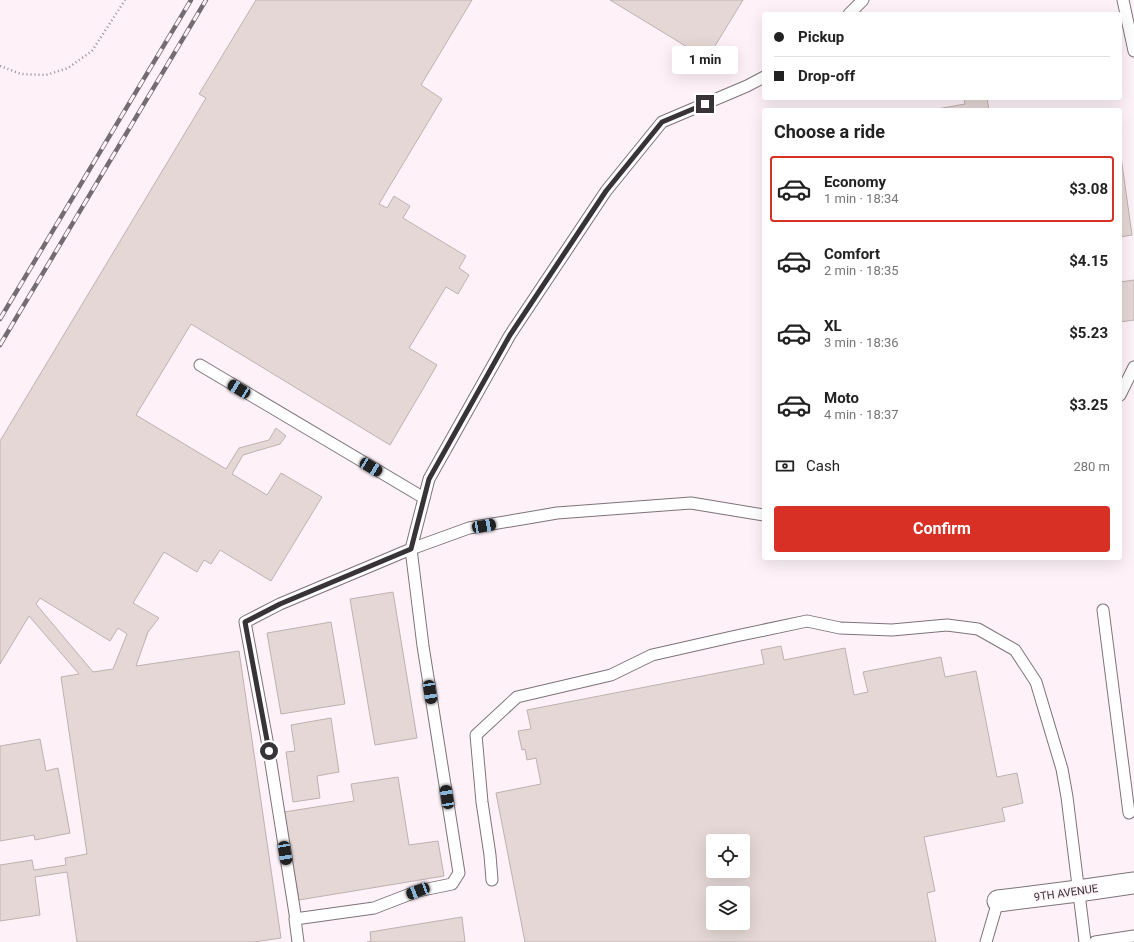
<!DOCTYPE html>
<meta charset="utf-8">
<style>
:root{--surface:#fff;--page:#f6f6f6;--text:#222;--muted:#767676;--line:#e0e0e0;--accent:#d93025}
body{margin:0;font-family:Roboto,sans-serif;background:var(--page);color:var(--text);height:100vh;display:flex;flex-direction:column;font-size:15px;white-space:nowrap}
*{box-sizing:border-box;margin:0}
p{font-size:13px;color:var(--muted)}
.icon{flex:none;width:22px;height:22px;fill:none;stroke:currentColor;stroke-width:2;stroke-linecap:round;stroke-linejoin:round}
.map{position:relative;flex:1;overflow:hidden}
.drawer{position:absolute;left:762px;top:108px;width:360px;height:452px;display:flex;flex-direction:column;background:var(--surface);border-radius:4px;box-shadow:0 4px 16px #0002}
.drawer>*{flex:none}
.guide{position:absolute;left:762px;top:12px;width:360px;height:88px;border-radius:4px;box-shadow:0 4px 16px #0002;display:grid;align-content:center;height:88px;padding:0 12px;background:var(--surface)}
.fabs{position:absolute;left:706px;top:834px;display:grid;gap:8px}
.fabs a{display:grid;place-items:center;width:44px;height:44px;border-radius:4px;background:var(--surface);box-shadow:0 4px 16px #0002;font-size:20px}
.end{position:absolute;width:18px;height:18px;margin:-9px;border:5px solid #383336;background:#fff;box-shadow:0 0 0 2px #fff}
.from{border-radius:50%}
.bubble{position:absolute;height:28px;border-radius:4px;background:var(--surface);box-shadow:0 4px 16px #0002;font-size:13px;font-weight:700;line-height:28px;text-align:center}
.car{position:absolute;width:12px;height:24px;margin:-12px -6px;border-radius:5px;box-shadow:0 0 3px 1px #0007;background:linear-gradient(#222 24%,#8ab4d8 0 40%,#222 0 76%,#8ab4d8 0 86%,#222 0)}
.guide b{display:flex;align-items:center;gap:14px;height:38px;font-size:15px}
.guide b+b{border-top:1px solid var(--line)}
.guide i{width:10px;height:10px;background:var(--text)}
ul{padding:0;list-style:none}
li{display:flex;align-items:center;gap:12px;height:66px;margin:0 8px 6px;padding:0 4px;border:2px solid transparent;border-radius:4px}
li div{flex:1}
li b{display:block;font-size:15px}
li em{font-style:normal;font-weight:700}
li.current{border-color:var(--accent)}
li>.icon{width:36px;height:36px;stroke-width:1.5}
h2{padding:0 12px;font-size:18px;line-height:48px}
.pay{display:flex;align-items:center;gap:10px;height:44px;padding:0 12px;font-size:15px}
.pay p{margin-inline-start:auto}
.cta{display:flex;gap:8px;margin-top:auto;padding:8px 12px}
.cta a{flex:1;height:46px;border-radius:4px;background:var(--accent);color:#fff;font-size:16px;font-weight:700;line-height:46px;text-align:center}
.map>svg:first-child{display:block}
.building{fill:#e4d7d6;stroke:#beb1b0;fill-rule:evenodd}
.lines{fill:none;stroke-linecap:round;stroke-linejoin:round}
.service-casing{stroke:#7d7378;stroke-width:13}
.minor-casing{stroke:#7d7378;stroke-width:23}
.path{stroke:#978e93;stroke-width:2.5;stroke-dasharray:1 3;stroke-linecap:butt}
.service{stroke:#fff;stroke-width:11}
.minor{stroke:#fff;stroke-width:21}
.rail-casing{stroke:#736c70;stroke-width:4.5}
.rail{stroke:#fef2f8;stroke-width:3;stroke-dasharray:9;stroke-linecap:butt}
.route{stroke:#383336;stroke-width:5}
.labels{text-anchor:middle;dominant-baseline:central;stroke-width:3;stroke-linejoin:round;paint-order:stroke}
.street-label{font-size:11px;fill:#383336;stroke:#fef2f8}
</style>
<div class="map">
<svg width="1134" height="942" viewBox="0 0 1134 942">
<rect width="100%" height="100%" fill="#fef2f8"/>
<g class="building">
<path d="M256,0H472L421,85L442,99L379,204L387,208L394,196L410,206L403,218L466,256L459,268L469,275L458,294L446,287L409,348L437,365L390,445L191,324L136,415L226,469L239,448L269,440L276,428L286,436L280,444L243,455L232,474L267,495L281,473L322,497L271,581L220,550L211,564L204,560L197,572L164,552L133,603L159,618L148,632L136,666L239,651L281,938L254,942H77L67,872L35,877L40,915L0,921V865L32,860L34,870L66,865L65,858L87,854L61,677L79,674L29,616L0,664V441L206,98L199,94ZM40,598L110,641L118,628L127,634L113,669L93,672L36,604Z"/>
<polygon points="610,0 743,0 707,59"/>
<polygon points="964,98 987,98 989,110 937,110 937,109 965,104"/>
<polygon points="1120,150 1132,235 1120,237"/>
<polygon points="1134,280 1134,320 1120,322 1120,282"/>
<polygon points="393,592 417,738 375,745 350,599"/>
<polygon points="331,622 345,704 281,714 267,633"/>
<path d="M781,646L784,660L845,648L854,695L868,692L863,672L941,657L945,677L976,671L997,777L1017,773L1023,803L1002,808L1005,821L924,837L935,891L927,893L936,942H525L496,793L541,784L536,758L527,760L525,749L522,750L518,731L531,729L527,710L764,664L761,650ZM713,841H743V871H713ZM713,893H743V923H713Z"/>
<polygon points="331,718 339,772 317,776 320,798 293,802 286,752 295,751 291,725"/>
<polygon points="40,739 46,771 58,768 70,833 35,840 34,835 0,841 0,746"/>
<polygon points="398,777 409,845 438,841 444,876 299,900 284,812 354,801 351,784"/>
<polygon points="462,917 465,942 367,942 371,941 370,932"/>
</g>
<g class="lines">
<g class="service-casing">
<g id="service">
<polyline points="1123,0 1134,51"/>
<polyline points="849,14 863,0"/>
<polyline points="200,365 424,498"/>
<polyline points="1120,395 1134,367"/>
<polyline points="1103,610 1129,813"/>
<polyline points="492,880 490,855 482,802 476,735 517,697 611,675 652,655 736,636 807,621 840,628 892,630 947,625 978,629 1015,650 1036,682 1062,769 1067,797 1085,942"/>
<polyline points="296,920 269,751 245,622 280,604 411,549 469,528 557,513 691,503 764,515"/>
<polyline points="298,942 295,919 374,908 418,891 452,884 459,873 423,646 411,549 429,479 510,335 606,191 662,122 747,86 764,77"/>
<polyline points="986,942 998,901"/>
<polyline points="1095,942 1134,936"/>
</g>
</g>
<g class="minor-casing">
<polyline id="minor" points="998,901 1078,891 1134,883"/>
</g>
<polyline class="path" points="0,66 21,74 46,75 68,68 92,51 125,0"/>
<use href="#service" class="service"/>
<use href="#minor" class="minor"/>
<g class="rail-casing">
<g id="rail">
<polyline points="0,319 191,0"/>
<polyline points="0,345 206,0"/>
</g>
</g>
<use href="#rail" class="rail"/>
</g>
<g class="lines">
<polyline class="route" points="269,751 245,622 280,604 411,549 429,479 510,335 606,191 662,122 705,104"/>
</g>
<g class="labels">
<g class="street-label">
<text transform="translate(1066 893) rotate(-8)">9TH AVENUE</text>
</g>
</g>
</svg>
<div class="fabs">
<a><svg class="icon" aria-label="locate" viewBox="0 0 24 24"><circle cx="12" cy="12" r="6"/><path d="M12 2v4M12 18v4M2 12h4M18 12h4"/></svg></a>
<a><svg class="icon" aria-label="layers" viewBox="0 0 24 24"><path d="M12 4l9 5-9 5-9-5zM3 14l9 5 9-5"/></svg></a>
</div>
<i class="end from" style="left:269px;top:751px"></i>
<i class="end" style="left:705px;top:104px"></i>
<div class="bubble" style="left:672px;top:46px;width:66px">1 min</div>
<i class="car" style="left:239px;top:389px;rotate:301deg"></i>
<i class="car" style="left:371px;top:467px;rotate:121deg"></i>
<i class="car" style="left:484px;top:526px;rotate:80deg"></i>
<i class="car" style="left:430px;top:692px;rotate:171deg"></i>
<i class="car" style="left:447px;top:797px;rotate:351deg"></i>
<i class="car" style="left:285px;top:853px;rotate:171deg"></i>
<i class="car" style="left:418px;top:891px;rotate:249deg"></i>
<div class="guide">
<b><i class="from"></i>Pickup</b>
<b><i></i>Drop-off</b>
</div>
<section class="drawer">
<h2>Choose a ride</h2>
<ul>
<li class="current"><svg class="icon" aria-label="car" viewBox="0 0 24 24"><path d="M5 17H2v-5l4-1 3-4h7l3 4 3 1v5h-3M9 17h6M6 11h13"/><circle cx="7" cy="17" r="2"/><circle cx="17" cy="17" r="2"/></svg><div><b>Economy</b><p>1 min · 18:34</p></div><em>$3.08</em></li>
<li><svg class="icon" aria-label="car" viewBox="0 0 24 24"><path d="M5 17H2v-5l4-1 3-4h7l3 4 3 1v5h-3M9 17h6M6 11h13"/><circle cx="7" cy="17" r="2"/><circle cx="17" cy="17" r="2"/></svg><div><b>Comfort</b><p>2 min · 18:35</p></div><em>$4.15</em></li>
<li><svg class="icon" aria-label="car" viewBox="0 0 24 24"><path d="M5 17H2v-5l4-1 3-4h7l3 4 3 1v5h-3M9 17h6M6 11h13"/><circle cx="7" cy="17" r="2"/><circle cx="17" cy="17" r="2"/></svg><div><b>XL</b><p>3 min · 18:36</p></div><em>$5.23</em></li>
<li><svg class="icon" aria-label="car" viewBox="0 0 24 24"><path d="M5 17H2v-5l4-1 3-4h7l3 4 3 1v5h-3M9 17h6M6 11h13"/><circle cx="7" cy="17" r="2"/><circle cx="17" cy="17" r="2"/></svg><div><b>Moto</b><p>4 min · 18:37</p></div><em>$3.25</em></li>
</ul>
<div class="pay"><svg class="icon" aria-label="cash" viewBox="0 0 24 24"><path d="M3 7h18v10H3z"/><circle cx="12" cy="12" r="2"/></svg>Cash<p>280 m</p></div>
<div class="cta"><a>Confirm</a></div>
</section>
</div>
